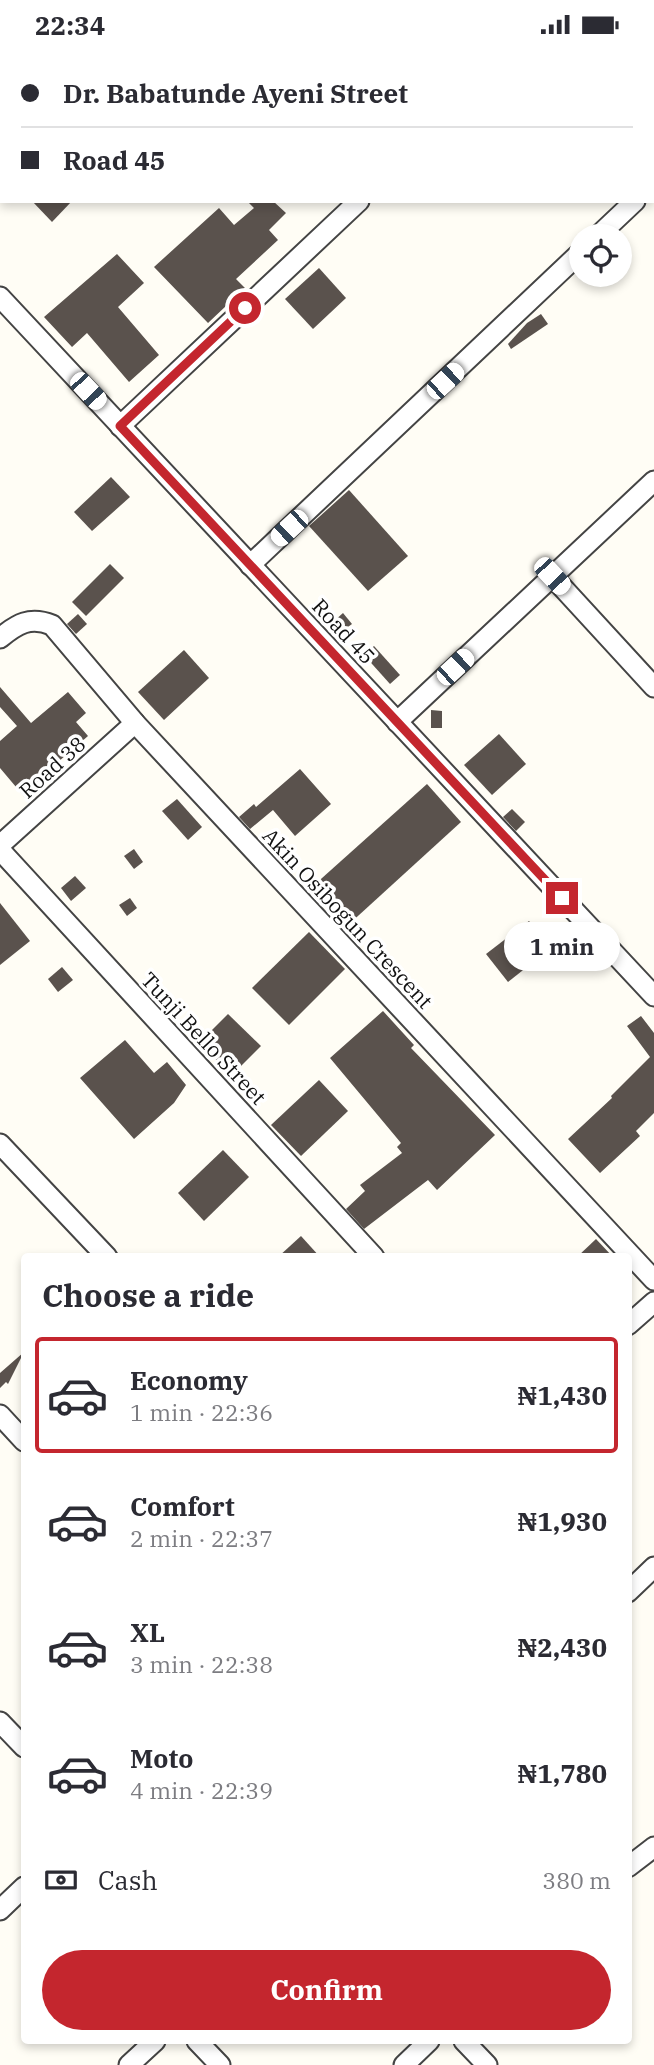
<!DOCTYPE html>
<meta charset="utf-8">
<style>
:root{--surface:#fff;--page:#f7f7f7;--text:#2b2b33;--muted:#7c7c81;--line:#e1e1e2;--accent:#c4262e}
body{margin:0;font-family:"IBM Plex Serif",serif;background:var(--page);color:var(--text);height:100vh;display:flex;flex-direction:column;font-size:26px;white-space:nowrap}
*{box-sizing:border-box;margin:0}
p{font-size:23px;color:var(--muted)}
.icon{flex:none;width:38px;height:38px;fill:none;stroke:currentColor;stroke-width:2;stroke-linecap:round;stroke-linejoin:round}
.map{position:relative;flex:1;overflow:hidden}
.side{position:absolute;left:21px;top:1204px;width:611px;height:791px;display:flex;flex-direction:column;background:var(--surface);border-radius:7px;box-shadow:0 4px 10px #0003}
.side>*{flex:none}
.banner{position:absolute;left:0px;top:0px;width:654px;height:154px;box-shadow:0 4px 10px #0003;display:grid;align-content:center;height:154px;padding:0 21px;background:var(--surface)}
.tools{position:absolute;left:569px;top:175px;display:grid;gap:14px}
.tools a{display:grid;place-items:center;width:63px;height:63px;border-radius:50%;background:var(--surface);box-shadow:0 4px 10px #0003;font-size:35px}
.end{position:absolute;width:32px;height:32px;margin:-16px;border:9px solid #c4262e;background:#fff;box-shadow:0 0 0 4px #fff}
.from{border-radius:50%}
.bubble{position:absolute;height:49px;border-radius:24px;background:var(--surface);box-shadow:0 4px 10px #0003;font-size:23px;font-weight:800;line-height:49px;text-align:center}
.car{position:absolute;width:21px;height:42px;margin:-21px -10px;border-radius:9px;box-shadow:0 0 5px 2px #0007;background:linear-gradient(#fff 24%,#345 0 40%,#fff 0 76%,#345 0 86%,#fff 0)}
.banner b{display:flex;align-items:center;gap:24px;height:66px;font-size:26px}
.banner b+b{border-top:2px solid var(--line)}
.banner i{width:18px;height:18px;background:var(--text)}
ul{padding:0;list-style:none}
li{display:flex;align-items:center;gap:21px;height:116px;margin:0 14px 10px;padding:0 7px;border:4px solid transparent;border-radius:7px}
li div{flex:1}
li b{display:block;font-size:26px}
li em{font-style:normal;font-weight:800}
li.selected{border-color:var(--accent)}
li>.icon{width:63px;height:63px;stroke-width:1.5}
h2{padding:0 21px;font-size:32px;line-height:84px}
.pay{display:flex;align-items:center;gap:18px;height:77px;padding:0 21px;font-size:26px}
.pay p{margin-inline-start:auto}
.primary-button{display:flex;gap:14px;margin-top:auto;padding:14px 21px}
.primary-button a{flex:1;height:80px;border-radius:42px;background:var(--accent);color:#fff;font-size:28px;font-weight:800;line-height:80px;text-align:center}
.status{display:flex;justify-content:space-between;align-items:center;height:49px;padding:0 35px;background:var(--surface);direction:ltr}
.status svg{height:19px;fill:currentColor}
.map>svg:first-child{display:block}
.building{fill:#5a524d}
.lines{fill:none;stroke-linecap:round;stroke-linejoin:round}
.minor-casing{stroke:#444;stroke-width:23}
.minor{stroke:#fff;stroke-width:19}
.route{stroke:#c4262e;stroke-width:9}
.labels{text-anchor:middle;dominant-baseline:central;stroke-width:7;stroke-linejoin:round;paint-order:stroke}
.street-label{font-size:21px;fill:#111;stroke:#fff}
</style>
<div class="status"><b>22:34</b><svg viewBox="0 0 49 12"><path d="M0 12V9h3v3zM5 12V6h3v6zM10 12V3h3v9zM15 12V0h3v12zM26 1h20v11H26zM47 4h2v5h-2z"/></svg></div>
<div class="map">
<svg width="654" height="2016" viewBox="0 0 654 2016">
<rect width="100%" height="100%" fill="#fffdf5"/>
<g class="building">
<polygon points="32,152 72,152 52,173"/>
<polygon points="247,152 273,152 286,164 269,181 278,191 236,230 245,239 208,274 154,218 219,159 234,176 254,159"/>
<polygon points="117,205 144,234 118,258 159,306 129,333 87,284 72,298 44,268"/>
<polygon points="319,219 346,249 313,280 285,250"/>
<polygon points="541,265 548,275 511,300 508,295 527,274"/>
<polygon points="111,428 130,448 92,482 74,463"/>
<polygon points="349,441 408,507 368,542 309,477"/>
<polygon points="110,515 124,529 86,567 72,553"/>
<polygon points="343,564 352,575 341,583 333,573"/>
<polygon points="78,565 87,575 76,585 67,575"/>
<polygon points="374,597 400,626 390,635 364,606"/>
<polygon points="184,601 209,629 164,671 138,643"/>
<polygon points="0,638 31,674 68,643 86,664 76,673 88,687 58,713 64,721 27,751 0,719 0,692 17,677 0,658"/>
<polygon points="431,661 442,662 442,679 431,679"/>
<polygon points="499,685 526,715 492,746 464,716"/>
<polygon points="300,720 331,755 295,787 273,761 250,780 239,768 254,755 256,758"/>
<polygon points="427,735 461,773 347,877 312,838"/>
<polygon points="177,750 202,778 188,791 162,762"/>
<polygon points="512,760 525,773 516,782 503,768"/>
<polygon points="134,800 143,813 134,820 124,807"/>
<polygon points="75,827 86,839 71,852 61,839"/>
<polygon points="130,849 137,859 127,867 119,856"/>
<polygon points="0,854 30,892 0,916"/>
<polygon points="529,872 551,899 508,933 486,905"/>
<polygon points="309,883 345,920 289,976 252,939"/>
<polygon points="62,918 73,931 58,943 48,930"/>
<polygon points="383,962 414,996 411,999 495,1086 437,1141 428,1131 364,1180 346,1160 365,1142 360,1136 402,1104 397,1098 401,1094 330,1009"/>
<polygon points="228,965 261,997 232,1026 199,994"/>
<polygon points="641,967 654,984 654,1064 636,1082 640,1087 600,1124 568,1090 612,1049 611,1047 650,1008 627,977"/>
<polygon points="125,991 154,1024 167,1013 186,1036 174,1054 134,1090 80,1029"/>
<polygon points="319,1031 348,1062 301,1107 271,1076"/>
<polygon points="223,1101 249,1128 204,1172 178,1144"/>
<polygon points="301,1187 320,1208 278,1208"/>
<polygon points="596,1190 613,1208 577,1208"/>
<polygon points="24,1303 8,1335 6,1333 0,1339 0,1324"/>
</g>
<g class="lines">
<g class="minor-casing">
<g id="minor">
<polyline points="365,0 367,2"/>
<polyline points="637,0 638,2"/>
<polyline points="524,2 526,0"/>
<polyline points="653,17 654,18"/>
<polyline points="653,135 654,134"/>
<polyline points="598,187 635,152"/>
<polyline points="0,248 654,947"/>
<polyline points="120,377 359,152"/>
<polyline points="250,516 581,203"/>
<polyline points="552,527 654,638"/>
<path d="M0,589C17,575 30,567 52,576L135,674L654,1231"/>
<polyline points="397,673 654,432"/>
<polyline points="0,796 135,674"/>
<polyline points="0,801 374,1208"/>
<polyline points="0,1095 107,1208"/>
<polyline points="628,1276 654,1253"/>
<polyline points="0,1366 24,1392"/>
<polyline points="628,1543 654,1518"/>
<polyline points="0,1673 24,1698"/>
<polyline points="628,1818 654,1798"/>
<polyline points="0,1861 24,1838"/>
<polyline points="197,1992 220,2016"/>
<polyline points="464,1992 487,2016"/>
<polyline points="129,2016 155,1992"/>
<polyline points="404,2016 429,1992"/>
</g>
</g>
<use href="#minor" class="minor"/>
</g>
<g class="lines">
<polyline class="route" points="245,259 120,377 562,849"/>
</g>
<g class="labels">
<g class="street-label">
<text transform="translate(344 582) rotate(47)">Road 45</text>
<text transform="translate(52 718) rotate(-42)">Road 38</text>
<text transform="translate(348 869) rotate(47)">Akin Osibogun Crescent</text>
<text transform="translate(204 989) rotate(47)">Tunji Bello Street</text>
</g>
</g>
</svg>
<div class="tools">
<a><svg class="icon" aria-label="locate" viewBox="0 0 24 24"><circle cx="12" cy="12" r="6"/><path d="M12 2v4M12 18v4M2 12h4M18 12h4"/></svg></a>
</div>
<i class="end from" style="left:245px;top:259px"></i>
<i class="end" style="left:562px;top:849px"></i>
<div class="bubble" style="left:504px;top:873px;width:116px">1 min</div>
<i class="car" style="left:445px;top:332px;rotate:47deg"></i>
<i class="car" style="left:88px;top:342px;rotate:137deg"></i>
<i class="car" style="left:289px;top:479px;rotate:227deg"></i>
<i class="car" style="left:552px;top:527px;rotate:137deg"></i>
<i class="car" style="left:455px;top:618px;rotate:47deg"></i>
<div class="banner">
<b><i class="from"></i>Dr. Babatunde Ayeni Street</b>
<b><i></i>Road 45</b>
</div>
<section class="side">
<h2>Choose a ride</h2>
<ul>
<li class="selected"><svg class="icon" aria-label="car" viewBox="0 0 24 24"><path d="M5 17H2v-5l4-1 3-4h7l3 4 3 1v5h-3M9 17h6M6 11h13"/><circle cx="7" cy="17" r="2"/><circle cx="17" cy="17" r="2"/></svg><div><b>Economy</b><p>1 min · 22:36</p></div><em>₦1,430</em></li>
<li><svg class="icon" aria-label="car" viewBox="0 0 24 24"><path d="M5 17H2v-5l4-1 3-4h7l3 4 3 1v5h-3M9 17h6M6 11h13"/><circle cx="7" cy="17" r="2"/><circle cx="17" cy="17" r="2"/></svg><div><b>Comfort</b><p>2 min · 22:37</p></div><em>₦1,930</em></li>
<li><svg class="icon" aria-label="car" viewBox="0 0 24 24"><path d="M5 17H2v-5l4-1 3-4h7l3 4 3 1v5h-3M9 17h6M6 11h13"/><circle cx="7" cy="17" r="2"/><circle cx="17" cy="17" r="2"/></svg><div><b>XL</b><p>3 min · 22:38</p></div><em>₦2,430</em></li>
<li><svg class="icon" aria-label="car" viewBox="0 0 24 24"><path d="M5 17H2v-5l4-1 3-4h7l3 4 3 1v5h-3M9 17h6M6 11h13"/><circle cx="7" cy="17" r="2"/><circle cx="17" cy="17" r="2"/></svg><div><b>Moto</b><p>4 min · 22:39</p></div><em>₦1,780</em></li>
</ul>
<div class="pay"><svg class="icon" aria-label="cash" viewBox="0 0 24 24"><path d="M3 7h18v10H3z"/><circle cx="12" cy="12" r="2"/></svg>Cash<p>380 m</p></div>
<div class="primary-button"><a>Confirm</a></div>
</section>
</div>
